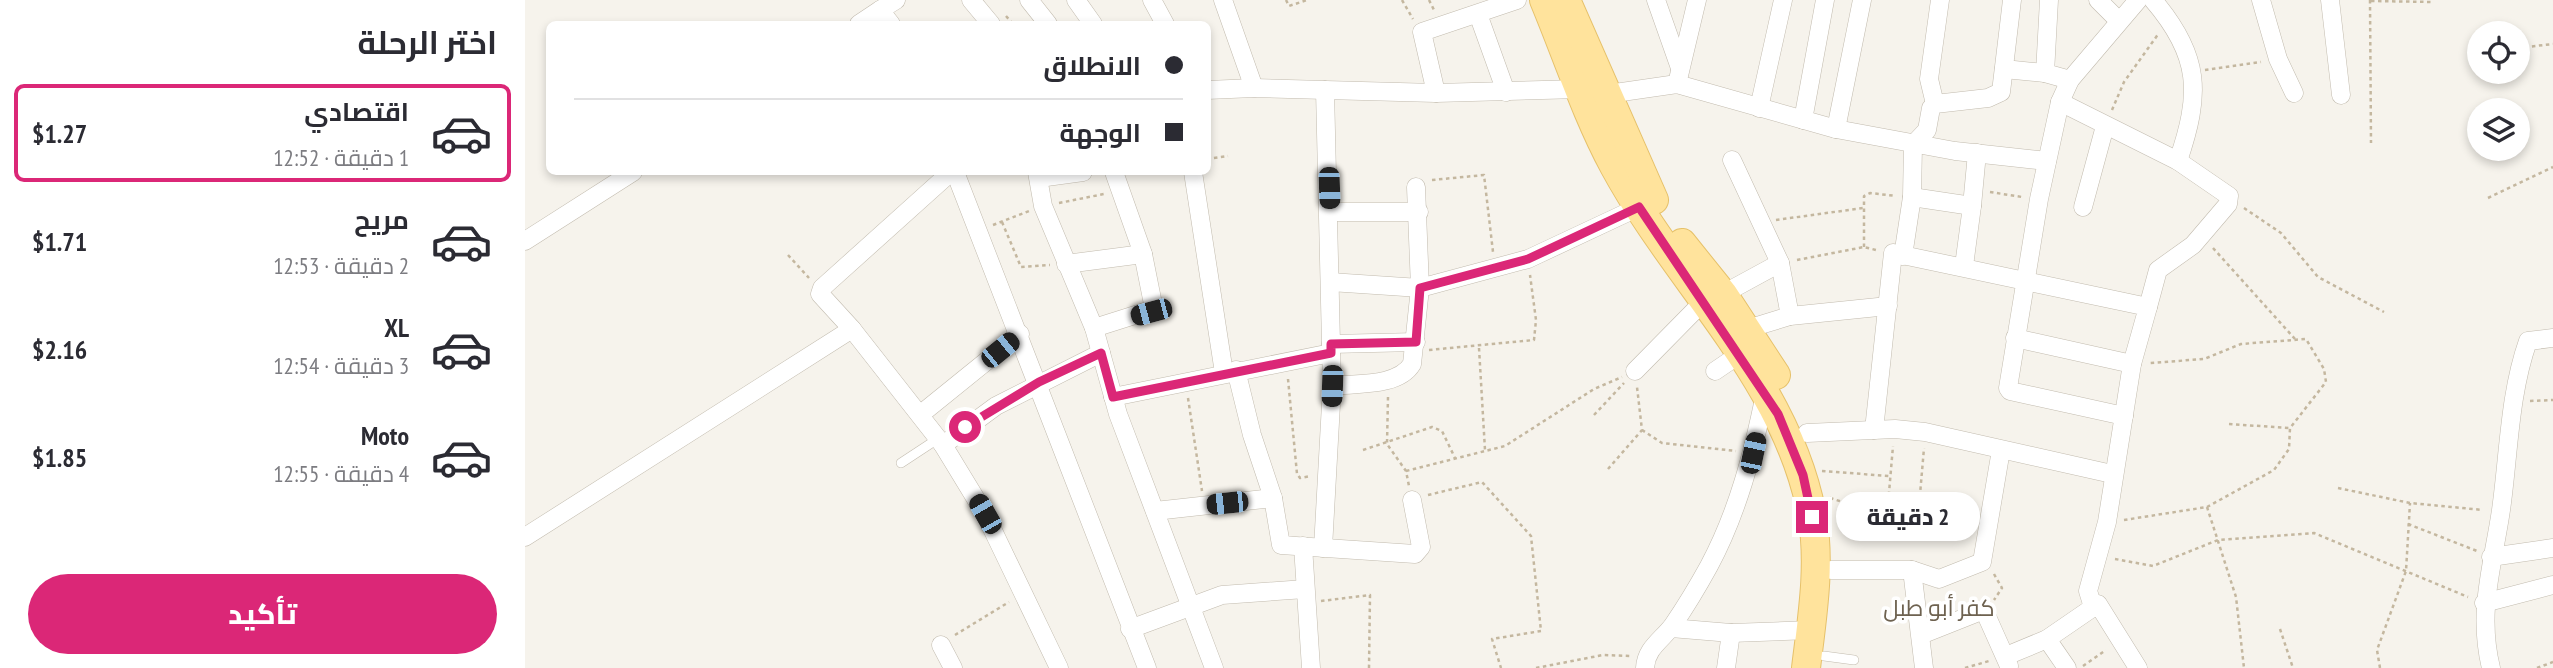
<!DOCTYPE html>
<html lang="ar">
<meta charset="utf-8">
<style>
:root{--surface:#fff;--page:#f2f2f3;--text:#2b2b33;--muted:#7c7c81;--line:#e1e1e2;--accent:#db2777}
body{margin:0;font-family:"PT Sans Narrow",Cairo,sans-serif;background:var(--page);color:var(--text);direction:rtl;height:100vh;display:flex;flex-direction:column;font-size:26px;white-space:nowrap}
*{box-sizing:border-box;margin:0}
p{font-size:23px;color:var(--muted)}
.icon{flex:none;width:38px;height:38px;fill:none;stroke:currentColor;stroke-width:2;stroke-linecap:round;stroke-linejoin:round}
.map{position:relative;flex:1;overflow:hidden;direction:ltr}
.sheet{display:flex;flex-direction:column;background:var(--surface);width:525px}
.sheet>*{flex:none}
.guide{position:absolute;left:21px;top:21px;width:665px;height:154px;border-radius:10px;box-shadow:0 4px 10px #0003;direction:rtl;display:grid;align-content:center;height:154px;padding:0 28px;background:var(--surface)}
.buttons{position:absolute;left:1942px;top:21px;display:grid;gap:14px}
.buttons a{display:grid;place-items:center;width:63px;height:63px;border-radius:50%;background:var(--surface);box-shadow:0 4px 10px #0003;font-size:35px}
.end{position:absolute;width:32px;height:32px;margin:-16px;border:9px solid #db2777;background:#fff;box-shadow:0 0 0 4px #fff}
.from{border-radius:50%}
.bubble{position:absolute;height:49px;border-radius:24px;background:var(--surface);box-shadow:0 4px 10px #0003;font-size:23px;font-weight:800;line-height:49px;text-align:center;direction:rtl}
.car{position:absolute;width:21px;height:42px;margin:-21px -10px;border-radius:9px;box-shadow:0 0 5px 2px #0007;background:linear-gradient(#222 24%,#8ab4d8 0 40%,#222 0 76%,#8ab4d8 0 86%,#222 0)}
.guide b{display:flex;align-items:center;gap:24px;height:66px;font-size:26px}
.guide b+b{border-top:2px solid var(--line)}
.guide i{width:18px;height:18px;background:var(--text)}
ul{padding:0;list-style:none}
li{display:flex;align-items:center;gap:21px;height:98px;margin:0 14px 10px;padding:0 14px;border:4px solid transparent;border-radius:10px}
li div{flex:1}
li b{display:block;font-size:26px}
li em{font-style:normal;font-weight:800}
li.on{border-color:var(--accent)}
li>.icon{width:63px;height:63px;stroke-width:1.5}
h2{padding:0 28px;font-size:32px;line-height:84px}
.button{display:flex;gap:14px;margin-top:auto;padding:14px 28px}
.button a{flex:1;height:80px;border-radius:42px;background:var(--accent);color:#fff;font-size:28px;font-weight:800;line-height:80px;text-align:center}
main{display:flex;flex:1;min-height:0}
.map>svg:first-child{display:block}
.lines{fill:none;stroke-linecap:round;stroke-linejoin:round}
.lane-casing{stroke:#c2bbae;stroke-width:10}
.street-casing{stroke:#c2bbae;stroke-width:19}
.primary-casing{stroke:#e6c16a;stroke-width:30}
.path{stroke:#c4b79f;stroke-width:2.5;stroke-dasharray:3.5 3.5;stroke-linecap:butt}
.lane{stroke:#fff;stroke-width:9}
.street{stroke:#fff;stroke-width:18}
.primary{stroke:#ffe39c;stroke-width:28}
.route{stroke:#db2777;stroke-width:9}
.labels{text-anchor:middle;dominant-baseline:central;stroke-width:7;stroke-linejoin:round;paint-order:stroke}
.quarter-label{font-size:23px;fill:#6e6250;stroke:#fff}
</style>
<main>
<div class="map">
<svg width="2028" height="668" viewBox="0 0 2028 668">
<rect width="100%" height="100%" fill="#f6f3ec"/>
<g class="lines">
<g class="lane-casing">
<g id="lane">
<polyline points="376,463 414,438"/>
<polyline points="1299,656 1329,660"/>
</g>
</g>
<g class="street-casing">
<g id="street">
<polyline points="446,0 466,24"/>
<polyline points="504,0 523,24"/>
<polyline points="551,0 568,24"/>
<polyline points="627,0 640,24"/>
<polyline points="698,0 729,88"/>
<polyline points="1131,0 1155,68"/>
<polyline points="1524,0 1520,73 1545,80"/>
<polyline points="1573,0 1594,21"/>
<path d="M1628,0C1676,56 1676,94 1653,161"/>
<polyline points="1736,0 1753,59 1769,93"/>
<polyline points="1805,0 1816,95"/>
<polyline points="953,14 981,92"/>
<polyline points="334,24 355,10"/>
<polyline points="366,24 355,10 371,0"/>
<polyline points="1479,69 1520,73"/>
<polyline points="1152,84 1172,0"/>
<polyline points="682,90 729,88 911,93 1055,89"/>
<polyline points="911,93 897,32 992,0"/>
<polyline points="1083,94 1152,84 1311,129 1430,151 1522,161"/>
<polyline points="1535,102 1653,161 1704,196 1703,204 1668,245 1633,270 1623,307"/>
<polyline points="1410,104 1404,79 1415,0"/>
<polyline points="1234,108 1258,0"/>
<polyline points="1278,120 1300,0"/>
<polyline points="1311,129 1337,0"/>
<polyline points="1207,160 1255,263 1265,316"/>
<polyline points="430,172 622,668"/>
<polyline points="512,172 518,206 569,328 593,414 689,668"/>
<polyline points="668,172 699,373"/>
<polyline points="514,178 558,172"/>
<polyline points="1387,197 1447,206 1439,266"/>
<polyline points="1447,206 1452,153"/>
<polyline points="1558,207 1580,126"/>
<polyline points="805,212 894,212"/>
<polyline points="0,241 108,172"/>
<polyline points="1378,256 1387,197 1388,145 1402,130 1406,108 1410,104 1463,98 1476,92 1487,0"/>
<polyline points="541,264 618,254"/>
<polyline points="805,282 895,288 1003,259 1114,207"/>
<polyline points="1198,294 1255,263"/>
<polyline points="569,328 629,309 618,254 589,172"/>
<polyline points="1222,329 1265,316 1363,306"/>
<polyline points="1490,338 1607,364"/>
<polyline points="806,344 891,342"/>
<polyline points="711,370 727,435 748,498 756,545 890,554 896,547 887,500"/>
<polyline points="1110,371 1177,303"/>
<polyline points="1190,371 1215,354"/>
<path d="M807,386C831,383 873,387 887,364L895,288L891,187"/>
<polyline points="588,397 806,353"/>
<polyline points="396,414 495,334"/>
<polyline points="1599,416 1485,391 1483,388 1514,199 1535,102 1545,80 1613,0"/>
<polyline points="1349,430 1368,253 1623,307 1607,364 1582,522 1563,591 1568,607"/>
<polyline points="1282,433 1370,429 1400,432 1587,474"/>
<polyline points="418,445 327,329 295,294 297,288 426,172"/>
<polyline points="630,511 748,498"/>
<polyline points="0,537 327,329"/>
<polyline points="778,546 786,668"/>
<polyline points="798,548 807,386 800,90"/>
<polyline points="1966,557 2028,548"/>
<polyline points="1306,570 1387,570 1414,579 1457,562 1476,450"/>
<polyline points="1387,570 1399,668"/>
<polyline points="1959,603 2028,585"/>
<polyline points="1146,628 1206,633 1286,630"/>
<polyline points="605,629 697,595 780,589"/>
<polyline points="1396,635 1459,610 1484,666"/>
<polyline points="1522,639 1542,668"/>
<polyline points="416,645 428,668"/>
<polyline points="1481,656 1522,639 1573,604 1613,668"/>
<polyline points="534,668 460,514 418,445 471,406 576,353"/>
<path d="M1120,668C1121,648 1137,640 1148,625C1161,606 1173,586 1184,566C1213,512 1228,453 1240,394"/>
<polyline points="1201,668 1206,633"/>
<path d="M1966,668C1952,611 1968,565 1976,510C1984,453 1984,395 2003,341L2028,338"/>
</g>
</g>
<g class="primary-casing">
<g id="primary">
<path d="M1019,0C1042,55 1061,114 1089,166C1152,283 1262,380 1287,515C1296,565 1287,618 1281,668"/>
<polyline points="1041,0 1129,200"/>
<polyline points="1157,243 1198,294 1251,375"/>
</g>
</g>
<g class="path">
<polyline points="761,0 764,6 782,0"/>
<polyline points="877,0 888,19"/>
<polyline points="904,0 909,10"/>
<polyline points="1845,0 1846,143"/>
<polyline points="1846,1 1909,2"/>
<polyline points="481,16 488,24"/>
<polyline points="1993,48 2028,44"/>
<polyline points="1680,70 1736,62"/>
<polyline points="1587,110 1599,82 1634,33"/>
<polyline points="682,159 703,156"/>
<polyline points="907,180 959,175 968,252"/>
<polyline points="1465,192 1497,197"/>
<polyline points="1963,198 2028,167"/>
<polyline points="534,203 579,194"/>
<polyline points="1719,208 1756,233 1793,277 1859,312"/>
<polyline points="1251,220 1338,208"/>
<polyline points="477,222 496,267 525,265"/>
<polyline points="468,225 504,211"/>
<polyline points="1339,247 1339,196 1345,193 1371,196"/>
<polyline points="1688,248 1770,339"/>
<polyline points="263,255 284,278"/>
<polyline points="1272,260 1339,247 1351,250"/>
<polyline points="954,348 960,450"/>
<polyline points="904,350 1009,340 1011,320 1005,275"/>
<polyline points="763,379 772,474 775,478 786,476"/>
<polyline points="863,397 862,444 881,471 884,486"/>
<polyline points="663,398 677,491"/>
<polyline points="2005,401 2028,400"/>
<polyline points="1069,415 1099,383"/>
<polyline points="1704,424 1764,428"/>
<polyline points="1117,430 1137,443 1211,451"/>
<polyline points="838,450 907,427 917,431 930,458"/>
<polyline points="1083,469 1117,430 1112,387"/>
<polyline points="881,471 980,446 1069,389 1097,377"/>
<polyline points="1297,471 1364,476"/>
<polyline points="1813,488 1885,503 1958,510"/>
<polyline points="903,495 957,482 1006,536 1016,631 967,639 976,668"/>
<polyline points="1305,498 1362,516 1393,518 1399,448"/>
<polyline points="1682,507 1711,597 1719,668"/>
<polyline points="1362,516 1368,446"/>
<polyline points="1599,520 1682,507 1749,470 1764,449 1765,428 1801,382 1799,369 1781,339 1716,344 1679,359 1625,363"/>
<polyline points="1883,524 1952,551"/>
<polyline points="1590,559 1628,566 1693,540 1789,533 1943,597"/>
<polyline points="1469,574 1477,588 1469,600"/>
<polyline points="796,601 845,595 844,668"/>
<polyline points="1755,629 1768,668"/>
<polyline points="430,635 484,602"/>
<polyline points="1558,666 1581,650"/>
<polyline points="1011,668 1078,655 1105,656"/>
<polyline points="1440,668 1464,661"/>
<polyline points="1855,668 1852,650 1881,571 1885,503"/>
<polyline points="2012,668 2028,662"/>
</g>
<use href="#lane" class="lane"/>
<use href="#street" class="street"/>
<use href="#primary" class="primary"/>
</g>
<g class="lines">
<polyline class="route" points="440,427 514,382 576,353 588,397 806,353 806,344 891,342 895,288 1003,259 1114,207 1253,414 1278,475 1287,517"/>
</g>
<g class="labels">
<g class="quarter-label">
<text x="1414" y="607">كفر أبو طبل</text>
</g>
</g>
</svg>
<div class="buttons">
<a><svg class="icon" aria-label="locate" viewBox="0 0 24 24"><circle cx="12" cy="12" r="6"/><path d="M12 2v4M12 18v4M2 12h4M18 12h4"/></svg></a>
<a><svg class="icon" aria-label="layers" viewBox="0 0 24 24"><path d="M12 4l9 5-9 5-9-5zM3 14l9 5 9-5"/></svg></a>
</div>
<i class="end from" style="left:440px;top:427px"></i>
<i class="end" style="left:1287px;top:517px"></i>
<div class="bubble" style="left:1311px;top:492px;width:144px">2 دقيقة</div>
<i class="car" style="left:804px;top:188px;rotate:178deg"></i>
<i class="car" style="left:626px;top:312px;rotate:255deg"></i>
<i class="car" style="left:475px;top:350px;rotate:51deg"></i>
<i class="car" style="left:807px;top:386px;rotate:182deg"></i>
<i class="car" style="left:1228px;top:453px;rotate:12deg"></i>
<i class="car" style="left:702px;top:503px;rotate:264deg"></i>
<i class="car" style="left:460px;top:514px;rotate:330deg"></i>
<div class="guide">
<b><i class="from"></i>الانطلاق</b>
<b><i></i>الوجهة</b>
</div>
</div>
<section class="sheet">
<h2>اختر الرحلة</h2>
<ul>
<li class="on"><svg class="icon" aria-label="car" viewBox="0 0 24 24"><path d="M5 17H2v-5l4-1 3-4h7l3 4 3 1v5h-3M9 17h6M6 11h13"/><circle cx="7" cy="17" r="2"/><circle cx="17" cy="17" r="2"/></svg><div><b>اقتصادي</b><p>1 دقيقة · 12:52</p></div><em>$1.27</em></li>
<li><svg class="icon" aria-label="car" viewBox="0 0 24 24"><path d="M5 17H2v-5l4-1 3-4h7l3 4 3 1v5h-3M9 17h6M6 11h13"/><circle cx="7" cy="17" r="2"/><circle cx="17" cy="17" r="2"/></svg><div><b>مريح</b><p>2 دقيقة · 12:53</p></div><em>$1.71</em></li>
<li><svg class="icon" aria-label="car" viewBox="0 0 24 24"><path d="M5 17H2v-5l4-1 3-4h7l3 4 3 1v5h-3M9 17h6M6 11h13"/><circle cx="7" cy="17" r="2"/><circle cx="17" cy="17" r="2"/></svg><div><b>XL</b><p>3 دقيقة · 12:54</p></div><em>$2.16</em></li>
<li><svg class="icon" aria-label="car" viewBox="0 0 24 24"><path d="M5 17H2v-5l4-1 3-4h7l3 4 3 1v5h-3M9 17h6M6 11h13"/><circle cx="7" cy="17" r="2"/><circle cx="17" cy="17" r="2"/></svg><div><b>Moto</b><p>4 دقيقة · 12:55</p></div><em>$1.85</em></li>
</ul>
<div class="button"><a>تأكيد</a></div>
</section>
</main>
